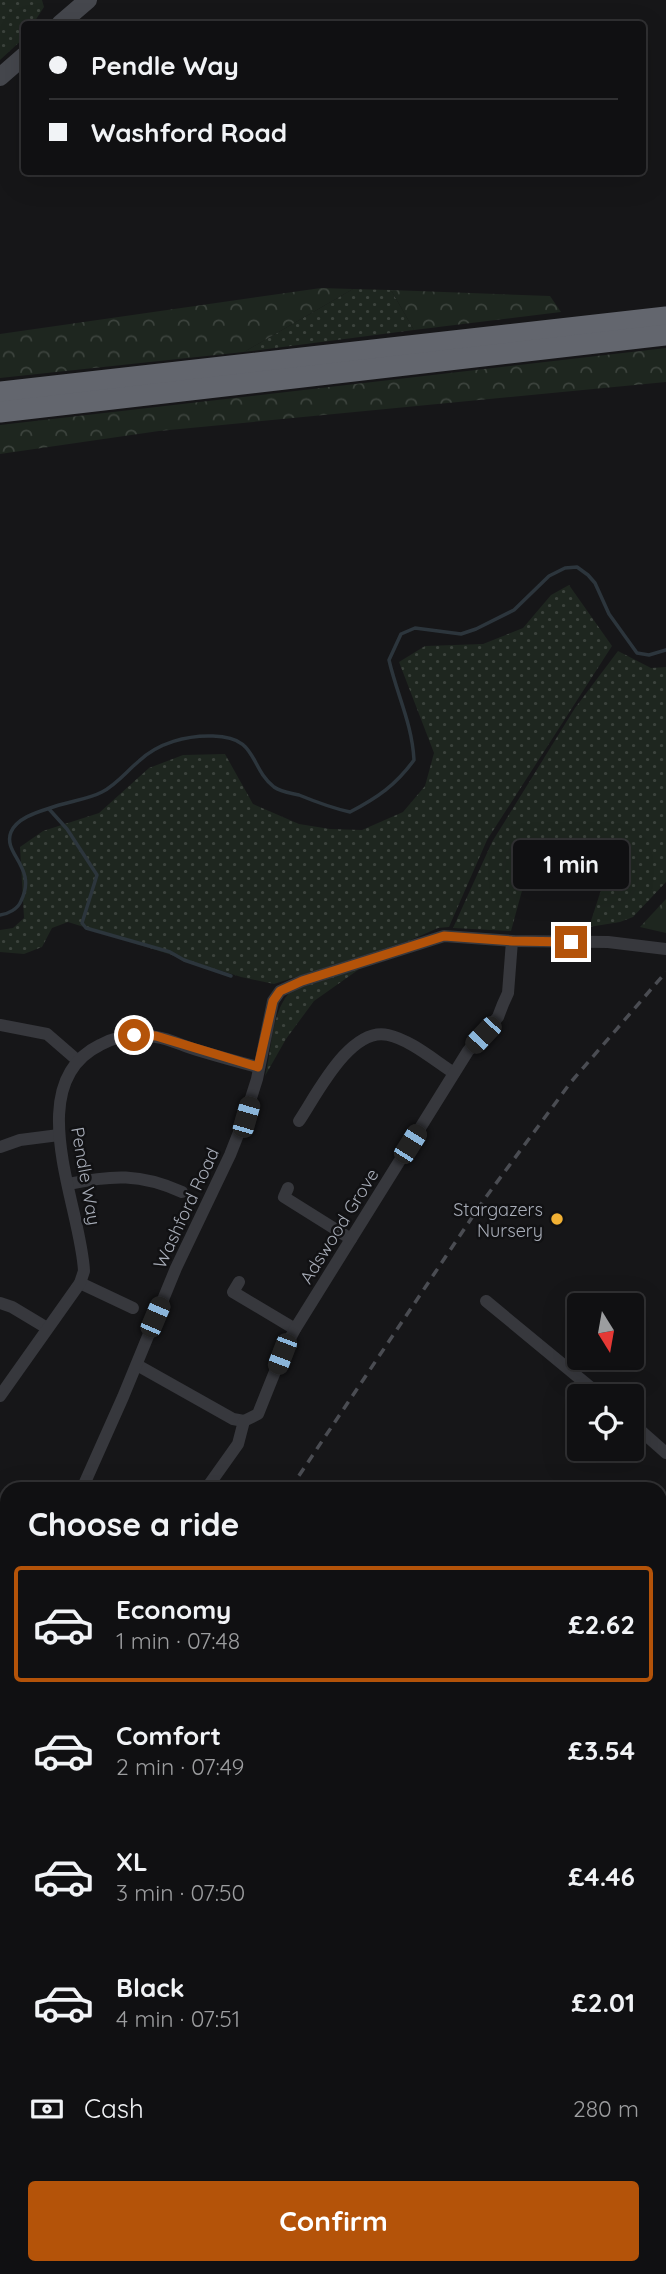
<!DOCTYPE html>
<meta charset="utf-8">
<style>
:root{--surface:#101012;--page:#19191b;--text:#f1f3f6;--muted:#9c9d9f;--line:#303032;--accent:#b45309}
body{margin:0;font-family:Quicksand,sans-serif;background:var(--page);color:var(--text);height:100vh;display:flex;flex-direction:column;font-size:26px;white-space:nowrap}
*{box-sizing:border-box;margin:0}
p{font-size:23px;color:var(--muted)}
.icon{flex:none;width:38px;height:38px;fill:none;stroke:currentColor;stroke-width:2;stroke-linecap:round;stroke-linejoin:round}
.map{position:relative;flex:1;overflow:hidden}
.drawer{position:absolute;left:0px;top:1482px;width:667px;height:793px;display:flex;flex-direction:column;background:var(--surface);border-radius:21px 21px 0 0;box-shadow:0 7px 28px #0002,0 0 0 2px var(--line)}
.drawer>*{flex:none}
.top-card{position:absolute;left:21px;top:21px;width:625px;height:154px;border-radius:7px;box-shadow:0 7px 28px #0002,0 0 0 2px var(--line);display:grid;align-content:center;height:154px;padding:0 28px;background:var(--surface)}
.needle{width:46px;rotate:169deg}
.fabs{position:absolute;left:567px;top:1293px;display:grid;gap:14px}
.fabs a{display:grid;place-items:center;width:77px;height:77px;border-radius:7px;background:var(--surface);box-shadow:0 7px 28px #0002,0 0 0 2px var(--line);font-size:35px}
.end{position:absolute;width:32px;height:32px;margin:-16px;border:9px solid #b45309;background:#fff;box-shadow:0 0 0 4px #fff}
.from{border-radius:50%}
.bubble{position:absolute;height:49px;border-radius:7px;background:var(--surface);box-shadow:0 7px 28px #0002,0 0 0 2px var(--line);font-size:23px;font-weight:800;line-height:49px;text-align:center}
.car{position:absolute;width:21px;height:42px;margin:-21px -10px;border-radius:9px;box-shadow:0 0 5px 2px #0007;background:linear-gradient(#222 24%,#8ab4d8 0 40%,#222 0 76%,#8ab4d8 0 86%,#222 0)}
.top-card b{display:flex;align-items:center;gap:24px;height:66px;font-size:26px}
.top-card b+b{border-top:2px solid var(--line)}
.top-card i{width:18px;height:18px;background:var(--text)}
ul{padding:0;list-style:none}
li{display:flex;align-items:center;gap:21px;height:116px;margin:0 14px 10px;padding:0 14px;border:4px solid transparent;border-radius:7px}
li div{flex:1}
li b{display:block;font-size:26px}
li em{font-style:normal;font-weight:800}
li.current{border-color:var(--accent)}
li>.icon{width:63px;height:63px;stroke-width:1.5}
h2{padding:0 28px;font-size:32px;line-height:84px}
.pay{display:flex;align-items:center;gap:18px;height:77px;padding:0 28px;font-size:26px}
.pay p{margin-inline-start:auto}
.cta{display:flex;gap:14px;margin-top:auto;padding:14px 28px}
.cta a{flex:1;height:80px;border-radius:7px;background:var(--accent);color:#fff;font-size:28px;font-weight:800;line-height:80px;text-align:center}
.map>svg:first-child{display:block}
.grass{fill:url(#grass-dots)}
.forest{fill:url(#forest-crowns)}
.garden{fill:url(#garden-furrows)}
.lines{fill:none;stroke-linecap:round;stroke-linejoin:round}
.stream{stroke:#2c353c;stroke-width:3.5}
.street{stroke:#37383d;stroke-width:12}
.secondary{stroke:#45474d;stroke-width:18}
.highway{stroke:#63666e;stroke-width:21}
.rail{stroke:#4a4c52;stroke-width:3.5;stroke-dasharray:9 7;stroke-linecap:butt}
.route{stroke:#b45309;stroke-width:9}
.poi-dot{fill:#f2b134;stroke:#111113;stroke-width:2.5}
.labels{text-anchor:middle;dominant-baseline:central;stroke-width:5;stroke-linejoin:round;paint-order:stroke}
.street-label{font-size:18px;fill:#a8adb8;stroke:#111113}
.poi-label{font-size:18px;fill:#a8adb8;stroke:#111113;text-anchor:end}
</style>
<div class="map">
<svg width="666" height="2274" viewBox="0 0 666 2274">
<defs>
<pattern id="grass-dots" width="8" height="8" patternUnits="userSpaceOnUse" patternTransform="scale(1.75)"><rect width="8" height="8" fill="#1e261f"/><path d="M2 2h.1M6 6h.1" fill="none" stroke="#3c433d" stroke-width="1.8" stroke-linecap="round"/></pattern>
<pattern id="forest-crowns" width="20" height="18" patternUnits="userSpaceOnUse" patternTransform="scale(1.75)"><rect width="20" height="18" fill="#1e261f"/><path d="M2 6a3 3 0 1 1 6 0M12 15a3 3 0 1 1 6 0" fill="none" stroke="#3c433d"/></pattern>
<pattern id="garden-furrows" width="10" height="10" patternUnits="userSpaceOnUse" patternTransform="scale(1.75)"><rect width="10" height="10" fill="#1e261f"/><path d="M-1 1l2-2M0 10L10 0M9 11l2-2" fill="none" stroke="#3c433d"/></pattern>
</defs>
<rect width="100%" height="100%" fill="#161618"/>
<g class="grass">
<polygon points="0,0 42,0 44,7 33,24 24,24 24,38 0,60"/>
<polygon points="353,289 391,290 414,330 244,352"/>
<polygon points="569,585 612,646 487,840 449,927 438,928 411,940 274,984 241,977 68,922 52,928 42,947 24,954 0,952 0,930 13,928 24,918 20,847 43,831 99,813 149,768 183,755 225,754 253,804 299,824 330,829 362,830 403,812 425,786 434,753 399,662 425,646 483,644 523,628 551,595"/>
<polygon points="618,651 651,668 666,667 666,882 633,917 620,922 589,927 601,890 529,865 511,931 453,928 492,842 575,708"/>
<path d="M357,969L358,970L314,1001L286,1039L265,1076C272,1049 271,1011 291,991Z"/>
</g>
<g class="forest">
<polygon points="321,288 353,289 244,352 0,378 0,334"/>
<polygon points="391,290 550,296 561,312 414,330"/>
<polygon points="666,348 666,382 159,431 0,454 0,425"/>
<polygon points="666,899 666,933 640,927"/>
<polygon points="666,2146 666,2274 662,2274 660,2263 660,2147"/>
</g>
<g class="garden">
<polygon points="660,1719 666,1722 666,1744 663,1749 666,1754 662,1752 660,1757"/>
<polygon points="666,1901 666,1957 660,1954 660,1904 664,1906"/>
<polygon points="7,1939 7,2159 0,2159 0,1950"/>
</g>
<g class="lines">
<g class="stream">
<polyline points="49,809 67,829 97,875 82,923 86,928 170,952 184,960 231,976"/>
<path d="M0,915C8,914 18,909 21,901C38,867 2,854 11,832C18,816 42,811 56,806C71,801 89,799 102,792C116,785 127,771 139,761C158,743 187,735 213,736C259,737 248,766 274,787C281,792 291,793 299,795C316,802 332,808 350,812C377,798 396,785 414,760C412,723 397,695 389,660L401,634L415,628L461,634L476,629L514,610L549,576L565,568L577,567L588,575L595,583L609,614L637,653L649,655L666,650"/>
</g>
<g class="street">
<polyline points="0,1025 47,1034 77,1060"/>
<path d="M299,1121C316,1096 350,1026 388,1035C411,1040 435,1061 454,1073"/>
<polyline points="0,1147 20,1140 59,1135"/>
<path d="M68,1184C112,1175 140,1173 182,1192"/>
<polyline points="288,1188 284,1197 351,1239"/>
<polyline points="239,1282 233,1292 295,1329"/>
<polyline points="80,1283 133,1308"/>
<polyline points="486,1301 601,1396"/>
<polyline points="0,1303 12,1307 47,1328"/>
<polyline points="137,1365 233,1419 244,1421"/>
<path d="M0,1396L80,1283L84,1271C81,1206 20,1084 100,1045C117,1036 136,1032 156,1037C170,1039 183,1046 197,1050C217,1056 238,1062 258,1067"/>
<polyline points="632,1423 666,1453"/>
<polyline points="82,1489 123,1397 176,1268 230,1155 245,1117 257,1079 273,1001 280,991 302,981 444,936 512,941 608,942 666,949"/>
<polyline points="206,1489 238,1444 244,1421 258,1414 282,1354 295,1329 468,1051 498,1017 503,1004 508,993 512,941"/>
<polyline points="660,1631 666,1617"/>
<polyline points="0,1670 7,1656"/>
<polyline points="660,1687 666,1691"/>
<polyline points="660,1838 666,1826"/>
<polyline points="660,1860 666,1864"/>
<polyline points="660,1963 666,1964"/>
<polyline points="660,2135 666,2135"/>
<polyline points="0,2170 7,2168"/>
</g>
<g class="secondary">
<polyline points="60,24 88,0"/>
<polyline points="0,77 24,56"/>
<polyline points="660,1566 666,1554"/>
<polyline points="340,2274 342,2268"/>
</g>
<g class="highway">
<polyline points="0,392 666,317"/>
<polyline points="0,412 666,335"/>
</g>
<g class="rail">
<polyline points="290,1489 483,1201 571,1082 666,972"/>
<polyline points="0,1921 7,1911"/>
</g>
</g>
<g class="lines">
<polyline class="route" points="134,1035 156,1036 258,1067 273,1001 280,991 302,981 444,936 512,941 571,942"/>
</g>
<circle class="poi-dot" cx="557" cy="1219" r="7"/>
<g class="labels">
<g class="street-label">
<text transform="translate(86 1176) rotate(80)">Pendle Way</text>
<text transform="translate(186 1208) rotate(-65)">Washford Road</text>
<text transform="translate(339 1226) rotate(-58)">Adswood Grove</text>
</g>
<g class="poi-label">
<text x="543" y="1209">Stargazers<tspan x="543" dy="21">Nursery</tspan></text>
</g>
</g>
</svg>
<div class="fabs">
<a><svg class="needle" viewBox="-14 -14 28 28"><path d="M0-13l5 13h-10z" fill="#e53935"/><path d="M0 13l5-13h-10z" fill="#9c9d9f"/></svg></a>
<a><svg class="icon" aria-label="locate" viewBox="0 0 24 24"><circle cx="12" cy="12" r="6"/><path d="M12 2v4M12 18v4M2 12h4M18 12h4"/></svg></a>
</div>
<i class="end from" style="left:134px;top:1035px"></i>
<i class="end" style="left:571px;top:942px"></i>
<div class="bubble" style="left:513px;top:840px;width:116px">1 min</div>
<i class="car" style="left:483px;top:1035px;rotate:223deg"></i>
<i class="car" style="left:246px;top:1117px;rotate:16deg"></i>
<i class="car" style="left:410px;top:1144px;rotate:32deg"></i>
<i class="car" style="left:155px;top:1317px;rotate:23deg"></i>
<i class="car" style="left:282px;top:1354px;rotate:201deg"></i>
<div class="top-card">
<b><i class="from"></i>Pendle Way</b>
<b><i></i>Washford Road</b>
</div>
<section class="drawer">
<h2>Choose a ride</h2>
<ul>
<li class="current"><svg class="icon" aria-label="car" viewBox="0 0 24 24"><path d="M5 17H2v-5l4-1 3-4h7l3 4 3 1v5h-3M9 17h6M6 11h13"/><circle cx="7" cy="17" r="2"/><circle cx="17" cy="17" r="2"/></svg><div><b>Economy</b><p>1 min · 07:48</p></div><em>£2.62</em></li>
<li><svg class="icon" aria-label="car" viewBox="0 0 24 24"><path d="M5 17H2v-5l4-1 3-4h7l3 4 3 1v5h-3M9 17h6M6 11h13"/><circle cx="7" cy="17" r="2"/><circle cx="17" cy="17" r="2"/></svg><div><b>Comfort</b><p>2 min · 07:49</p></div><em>£3.54</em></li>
<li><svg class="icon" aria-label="car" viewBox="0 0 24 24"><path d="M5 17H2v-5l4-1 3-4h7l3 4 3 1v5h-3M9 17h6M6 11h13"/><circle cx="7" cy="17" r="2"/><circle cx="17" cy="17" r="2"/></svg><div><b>XL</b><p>3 min · 07:50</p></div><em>£4.46</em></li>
<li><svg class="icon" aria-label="car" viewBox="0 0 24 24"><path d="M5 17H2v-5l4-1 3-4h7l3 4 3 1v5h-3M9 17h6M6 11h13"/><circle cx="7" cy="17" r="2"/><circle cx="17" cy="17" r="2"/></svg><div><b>Black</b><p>4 min · 07:51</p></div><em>£2.01</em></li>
</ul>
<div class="pay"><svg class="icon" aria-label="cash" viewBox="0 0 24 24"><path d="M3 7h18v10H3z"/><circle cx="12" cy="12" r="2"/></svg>Cash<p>280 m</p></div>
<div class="cta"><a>Confirm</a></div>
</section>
</div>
